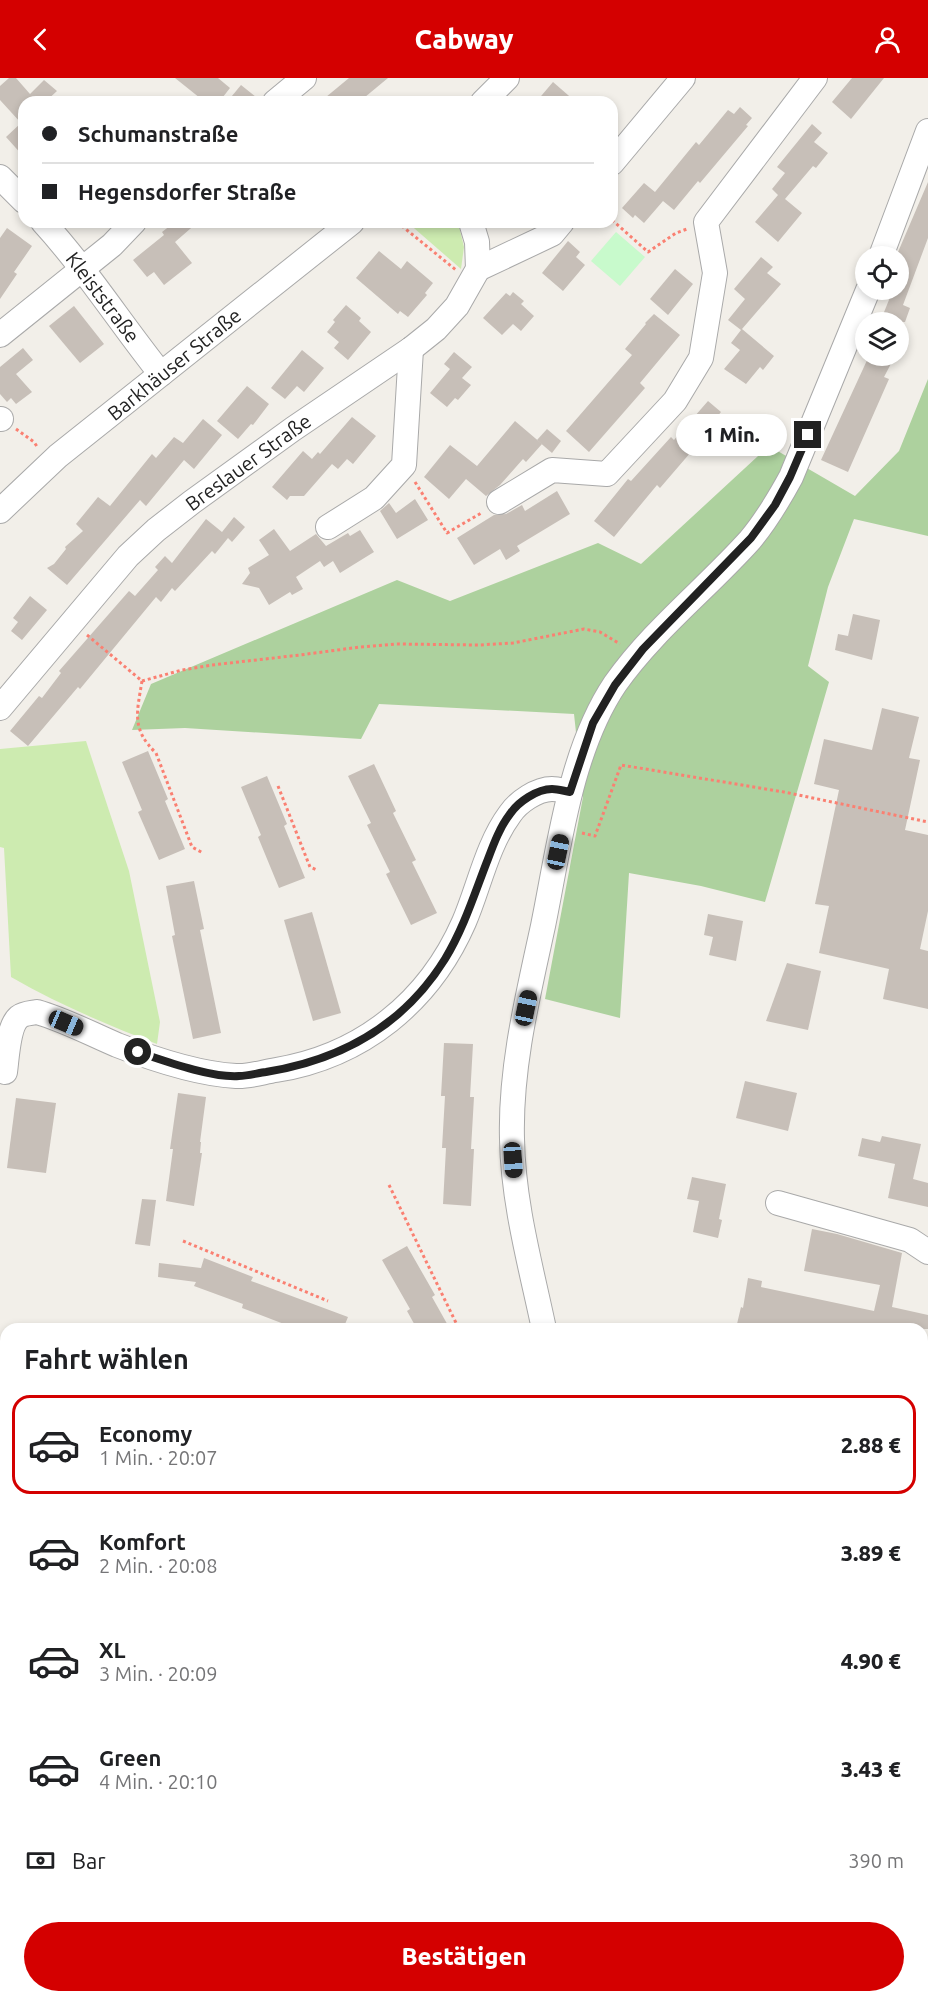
<!DOCTYPE html>
<html lang="de">
<meta charset="utf-8">
<style>
:root{--surface:#fff;--page:#f6f6f6;--text:#202124;--muted:#757577;--line:#e0e0e0;--accent:#d40000}
body{margin:0;font-family:Ubuntu,sans-serif;background:var(--page);color:var(--text);height:100vh;display:flex;flex-direction:column;font-size:22px;white-space:nowrap}
*{box-sizing:border-box;margin:0}
p{font-size:20px;color:var(--muted)}
.icon{flex:none;width:33px;height:33px;fill:none;stroke:currentColor;stroke-width:2;stroke-linecap:round;stroke-linejoin:round}
.map{position:relative;flex:1;overflow:hidden}
.sheet{position:absolute;left:0px;top:1245px;width:928px;height:680px;display:flex;flex-direction:column;background:var(--surface);border-radius:18px 18px 0 0;box-shadow:0 3px 9px #0003}
.sheet>*{flex:none}
.top-card{position:absolute;left:18px;top:18px;width:600px;height:132px;border-radius:18px;box-shadow:0 3px 9px #0003;display:grid;align-content:center;height:132px;padding:0 24px;background:var(--surface)}
.controls{position:absolute;left:855px;top:168px;display:grid;gap:12px}
.controls a{display:grid;place-items:center;width:54px;height:54px;border-radius:50%;background:var(--surface);box-shadow:0 3px 9px #0003;font-size:30px}
.end{position:absolute;width:27px;height:27px;margin:-14px;border:8px solid #222;background:#fff;box-shadow:0 0 0 3px #fff}
.from{border-radius:50%}
.bubble{position:absolute;height:42px;border-radius:21px;background:var(--surface);box-shadow:0 3px 9px #0003;font-size:20px;font-weight:800;line-height:42px;text-align:center}
.car{position:absolute;width:18px;height:36px;margin:-18px -9px;border-radius:8px;box-shadow:0 0 4px 2px #0007;background:linear-gradient(#222 24%,#8ab4d8 0 40%,#222 0 76%,#8ab4d8 0 86%,#222 0)}
.top-card b{display:flex;align-items:center;gap:21px;height:57px;font-size:22px}
.top-card b+b{border-top:2px solid var(--line)}
.top-card i{width:15px;height:15px;background:var(--text)}
ul{padding:0;list-style:none}
li{display:flex;align-items:center;gap:18px;height:99px;margin:0 12px 9px;padding:0 12px;border:3px solid transparent;border-radius:18px}
li div{flex:1}
li b{display:block;font-size:22px}
li em{font-style:normal;font-weight:800}
li.active{border-color:var(--accent)}
li>.icon{width:54px;height:54px;stroke-width:1.5}
h2{padding:0 24px;font-size:27px;line-height:72px}
.pay{display:flex;align-items:center;gap:15px;height:66px;padding:0 24px;font-size:22px}
.pay p{margin-inline-start:auto}
.button{display:flex;gap:12px;margin-top:auto;padding:12px 24px}
.button a{flex:1;height:69px;border-radius:36px;background:var(--accent);color:#fff;font-size:24px;font-weight:800;line-height:69px;text-align:center}
header{display:flex;justify-content:space-between;align-items:center;height:78px;padding:0 24px;background:var(--accent);color:#fff;font-size:27px;font-weight:800}
.map>svg:first-child{display:block}
.grass{fill:#cdebb0}
.forest{fill:#add19e}
.park{fill:#c8facc}
.building{fill:#c7bfb8}
.lines{fill:none;stroke-linecap:round;stroke-linejoin:round}
.minor-casing{stroke:#a9a9a9;stroke-width:26}
.path{stroke:#fa8072;stroke-width:3;stroke-dasharray:3 3;stroke-linecap:butt}
.minor{stroke:#fff;stroke-width:24}
.route{stroke:#222;stroke-width:8}
.labels{text-anchor:middle;dominant-baseline:central;stroke-width:4.5;stroke-linejoin:round;paint-order:stroke}
.street-label{font-size:20px;fill:#222;stroke:#fff}
</style>
<header><svg class="icon" aria-label="back" viewBox="0 0 24 24"><path d="M15 5l-7 7 7 7"/></svg>Cabway<svg class="icon" aria-label="person" viewBox="0 0 24 24"><circle cx="12" cy="8" r="4"/><path d="M4 21q1-7 8-7t8 7"/></svg></header>
<div class="map">
<svg width="928" height="1924" viewBox="0 0 928 1924">
<rect width="100%" height="100%" fill="#f2efe9"/>
<g class="grass">
<polygon points="407,144 458,144 464,169 461,191"/>
<path d="M86,663L129,793L160,944L157,966C107,947 58,926 11,899L4,770L0,769V671Z"/>
<polygon points="26,1918 94,1919 108,1924 23,1924"/>
<polygon points="648,1918 650,1924 395,1924 392,1919"/>
</g>
<polygon class="forest" points="928,301 928,458 854,441 828,509 808,588 829,604 765,824 701,808 629,795 620,940 545,921 583,719 574,636 379,626 361,661 185,650 132,652 151,606 397,502 450,523 598,465 641,486 769,368 855,418 899,373"/>
<polygon class="park" points="616,154 645,179 620,208 591,183"/>
<g class="building">
<polygon points="9,0 16,0 30,16 44,2 57,13 45,24 24,24 24,79 6,59 21,45 0,22 0,8"/>
<polygon points="175,0 218,0 230,10 219,24 205,24"/>
<polygon points="349,0 388,0 359,24 320,24"/>
<polygon points="852,0 884,0 851,41 832,24"/>
<polygon points="553,4 576,24 536,24"/>
<polygon points="241,7 261,23 261,24 227,24"/>
<polygon points="740,29 752,40 746,47 748,48 700,105 698,103 674,132 663,123 644,145 635,137 633,140 622,130 644,105 655,114 696,64 699,67 728,32 734,36"/>
<polygon points="812,46 822,55 814,64 828,75 816,90 813,88 785,121 802,135 778,164 755,144 778,117 772,111 785,95 777,89"/>
<polygon points="928,104 928,160 903,227 910,230 905,244 880,244 893,212 898,212 898,174"/>
<polygon points="175,144 198,144 175,164 192,185 164,207 154,194 147,199 133,182 164,157 162,154"/>
<polygon points="7,150 32,168 14,194 17,196 0,221 0,160"/>
<polygon points="568,163 580,174 576,179 585,187 563,213 542,195"/>
<polygon points="379,173 401,191 407,183 433,205 425,215 427,217 408,239 400,233 398,236 356,200"/>
<polygon points="761,179 773,189 767,195 781,206 742,251 774,278 763,292 760,289 746,306 724,291 740,272 731,265 741,252 728,242 745,221 734,211"/>
<polygon points="675,191 693,206 668,237 650,221"/>
<polygon points="513,214 524,223 521,226 534,238 521,253 513,246 502,257 483,240 506,215 510,218"/>
<polygon points="346,227 361,240 359,243 371,254 348,282 334,270 339,264 327,254 335,244 333,242"/>
<polygon points="74,228 104,266 80,285 49,248"/>
<polygon points="654,236 680,257 640,305 645,310 589,374 566,353 632,277 625,271 646,246 645,245"/>
<polygon points="23,270 33,282 16,296 32,314 16,326 11,320 7,324 0,316 0,289"/>
<polygon points="302,272 324,290 304,314 297,308 285,321 271,310"/>
<polygon points="454,274 472,289 462,300 471,307 458,322 455,320 447,329 430,315 450,291 444,286"/>
<polygon points="869,278 895,278 884,299 889,301 848,394 821,382"/>
<polygon points="247,308 269,326 253,347 251,346 238,361 217,343"/>
<polygon points="708,323 721,334 716,340 724,347 702,372 697,367 660,410 657,407 614,459 594,443 628,401 631,403 671,359 674,362"/>
<polygon points="352,339 376,358 353,386 347,381 338,391 332,386 304,418 290,418 287,422 272,409 303,373 312,381 318,374 320,376"/>
<polygon points="203,341 222,357 194,391 184,382 146,428 140,422 67,507 47,490 54,486 66,471 65,469 83,453 76,446 98,419 110,428 152,376 156,380 174,359 183,365"/>
<polygon points="515,343 542,366 526,384 523,381 500,407 486,418 466,401 449,421 424,399 450,367 477,388"/>
<polygon points="547,351 561,363 552,375 537,362"/>
<polygon points="557,413 570,436 517,468 520,473 506,482 500,471 474,487 457,460 494,437 506,436 522,427 525,433"/>
<polygon points="415,421 428,442 397,461 380,433 389,425 396,435"/>
<polygon points="234,439 245,449 232,464 228,460 215,476 212,473 175,513 172,510 161,524 156,519 80,611 78,609 28,668 10,653 39,618 42,620 61,595 59,593 129,513 135,518 158,492 155,489 165,478 172,485 206,441 222,454"/>
<polygon points="274,451 290,473 316,456 326,468 348,455 350,458 360,452 374,474 340,495 333,483 324,489 320,483 296,499 303,511 292,517 290,514 269,527 259,510 242,506 250,495 248,490 269,477 259,462"/>
<polygon points="30,518 47,532 22,562 11,553 18,544 13,540"/>
<polygon points="853,536 880,542 872,582 835,572 838,556 848,558"/>
<polygon points="882,630 919,639 909,680 920,682 905,752 928,757 928,833 920,871 928,873 928,931 883,921 889,891 819,875 829,828 815,826 839,712 814,706 824,661 872,672"/>
<polygon points="148,673 168,721 165,723 185,771 159,782 138,734 142,732 122,684"/>
<polygon points="374,686 396,733 393,735 416,782 412,784 437,835 411,847 386,796 390,794 367,747 371,745 348,698"/>
<polygon points="267,698 287,746 284,748 305,800 279,810 258,759 261,757 241,709"/>
<polygon points="194,803 204,851 200,852 221,955 193,961 172,858 175,857 166,808"/>
<polygon points="312,834 341,935 313,943 284,842"/>
<polygon points="708,836 743,843 736,883 709,877 713,859 704,857"/>
<polygon points="787,885 821,893 808,952 766,943"/>
<polygon points="444,965 473,966 470,1019 474,1019 471,1071 474,1071 471,1128 443,1126 446,1070 442,1070 445,1018 441,1018"/>
<polygon points="745,1003 797,1015 788,1053 736,1040"/>
<polygon points="178,1015 206,1019 200,1064 201,1064 200,1075 202,1075 194,1128 166,1123 173,1071 170,1071"/>
<polygon points="16,1020 56,1025 46,1095 7,1090"/>
<polygon points="882,1058 921,1066 913,1101 928,1105 928,1129 888,1120 895,1086 858,1078 862,1060 880,1064"/>
<polygon points="692,1099 726,1106 719,1141 722,1142 718,1160 693,1154 699,1123 687,1121"/>
<polygon points="142,1121 156,1122 150,1168 135,1166"/>
<polygon points="812,1151 837,1156 902,1175 892,1229 928,1237 928,1251 758,1251 737,1246 741,1229 743,1230 748,1200 762,1203 761,1209 874,1233 880,1207 804,1193"/>
<polygon points="407,1168 435,1217 432,1219 450,1251 417,1251 407,1233 410,1231 382,1182"/>
<polygon points="204,1180 253,1199 251,1203 348,1239 343,1251 297,1251 242,1230 243,1226 194,1208 196,1204 158,1199 159,1185 201,1190"/>
</g>
<g class="lines">
<g class="minor-casing">
<g id="minor">
<polyline points="275,24 304,0"/>
<polyline points="483,24 507,0"/>
<polyline points="612,85 683,0"/>
<polyline points="0,99 24,123"/>
<path d="M43,144C86,191 121,246 161,296"/>
<polyline points="881,178 928,53"/>
<polyline points="478,191 552,156 562,144"/>
<polyline points="0,257 112,167 134,144"/>
<polyline points="0,341 1,341"/>
<polyline points="499,424 552,392 607,396 675,323 701,280 715,195 706,144 815,0"/>
<polyline points="0,433 58,378 352,144"/>
<polyline points="328,449 374,420 404,387 411,271"/>
<polyline points="0,630 128,478 156,452 192,424 293,351 411,271 436,251 457,228 478,191 477,164 471,144"/>
<path d="M5,994C7,980 8,948 19,939C24,935 32,935 37,934C65,942 91,956 117,967C153,981 198,996 236,998C249,999 263,994 276,992C362,978 429,924 464,844C479,809 487,767 510,736C518,724 537,711 552,711C558,711 564,713 570,714"/>
<polyline points="778,1125 910,1162 928,1174"/>
<path d="M544,1251C531,1189 513,1125 512,1061C510,990 528,917 543,848C559,770 570,673 615,606C653,552 706,511 750,462C766,443 779,421 791,399L868,212"/>
<polyline points="922,1592 928,1564"/>
<polyline points="922,1876 928,1899"/>
<polyline points="679,1918 681,1924"/>
</g>
</g>
<g class="path">
<polyline points="612,142 648,174 676,155 687,151"/>
<polyline points="397,144 456,192"/>
<polyline points="16,351 34,364 38,370"/>
<polyline points="415,404 447,455 483,434"/>
<polyline points="87,557 142,603"/>
<polyline points="142,603 182,592 212,587 300,577 360,569 396,566 479,567 513,565 584,551 600,554 620,566"/>
<path d="M142,603C137,634 131,651 156,675L192,769L203,775"/>
<polyline points="278,708 310,789 317,792"/>
<polyline points="582,755 595,758 621,687 784,714 928,744"/>
<polyline points="389,1107 459,1251"/>
<polyline points="183,1163 328,1223"/>
</g>
<use href="#minor" class="minor"/>
</g>
<g class="lines">
<path class="route" d="M138,974C165,983 212,1000 239,998C248,998 258,995 266,994C341,982 404,947 445,881C464,850 475,814 488,781C494,765 500,749 510,736C518,724 537,711 552,711C558,711 564,713 570,714L593,645L615,607L643,571L751,460L775,427L790,399L808,357"/>
</g>
<g class="labels">
<g class="street-label">
<text transform="translate(103 219) rotate(53)">Kleiststraße</text>
<text transform="translate(174 286) rotate(-39)">Barkhäuser Straße</text>
<text transform="translate(248 384) rotate(-36)">Breslauer Straße</text>
</g>
</g>
</svg>
<div class="controls">
<a><svg class="icon" aria-label="locate" viewBox="0 0 24 24"><circle cx="12" cy="12" r="6"/><path d="M12 2v4M12 18v4M2 12h4M18 12h4"/></svg></a>
<a><svg class="icon" aria-label="layers" viewBox="0 0 24 24"><path d="M12 4l9 5-9 5-9-5zM3 14l9 5 9-5"/></svg></a>
</div>
<i class="end from" style="left:138px;top:974px"></i>
<i class="end" style="left:808px;top:357px"></i>
<div class="bubble" style="left:676px;top:336px;width:111px">1 Min.</div>
<i class="car" style="left:558px;top:774px;rotate:12deg"></i>
<i class="car" style="left:526px;top:930px;rotate:12deg"></i>
<i class="car" style="left:66px;top:945px;rotate:113deg"></i>
<i class="car" style="left:513px;top:1082px;rotate:176deg"></i>
<div class="top-card">
<b><i class="from"></i>Schumanstraße</b>
<b><i></i>Hegensdorfer Straße</b>
</div>
<section class="sheet">
<h2>Fahrt wählen</h2>
<ul>
<li class="active"><svg class="icon" aria-label="car" viewBox="0 0 24 24"><path d="M5 17H2v-5l4-1 3-4h7l3 4 3 1v5h-3M9 17h6M6 11h13"/><circle cx="7" cy="17" r="2"/><circle cx="17" cy="17" r="2"/></svg><div><b>Economy</b><p>1 Min. · 20:07</p></div><em>2.88 €</em></li>
<li><svg class="icon" aria-label="car" viewBox="0 0 24 24"><path d="M5 17H2v-5l4-1 3-4h7l3 4 3 1v5h-3M9 17h6M6 11h13"/><circle cx="7" cy="17" r="2"/><circle cx="17" cy="17" r="2"/></svg><div><b>Komfort</b><p>2 Min. · 20:08</p></div><em>3.89 €</em></li>
<li><svg class="icon" aria-label="car" viewBox="0 0 24 24"><path d="M5 17H2v-5l4-1 3-4h7l3 4 3 1v5h-3M9 17h6M6 11h13"/><circle cx="7" cy="17" r="2"/><circle cx="17" cy="17" r="2"/></svg><div><b>XL</b><p>3 Min. · 20:09</p></div><em>4.90 €</em></li>
<li><svg class="icon" aria-label="car" viewBox="0 0 24 24"><path d="M5 17H2v-5l4-1 3-4h7l3 4 3 1v5h-3M9 17h6M6 11h13"/><circle cx="7" cy="17" r="2"/><circle cx="17" cy="17" r="2"/></svg><div><b>Green</b><p>4 Min. · 20:10</p></div><em>3.43 €</em></li>
</ul>
<div class="pay"><svg class="icon" aria-label="cash" viewBox="0 0 24 24"><path d="M3 7h18v10H3z"/><circle cx="12" cy="12" r="2"/></svg>Bar<p>390 m</p></div>
<div class="button"><a>Bestätigen</a></div>
</section>
</div>
